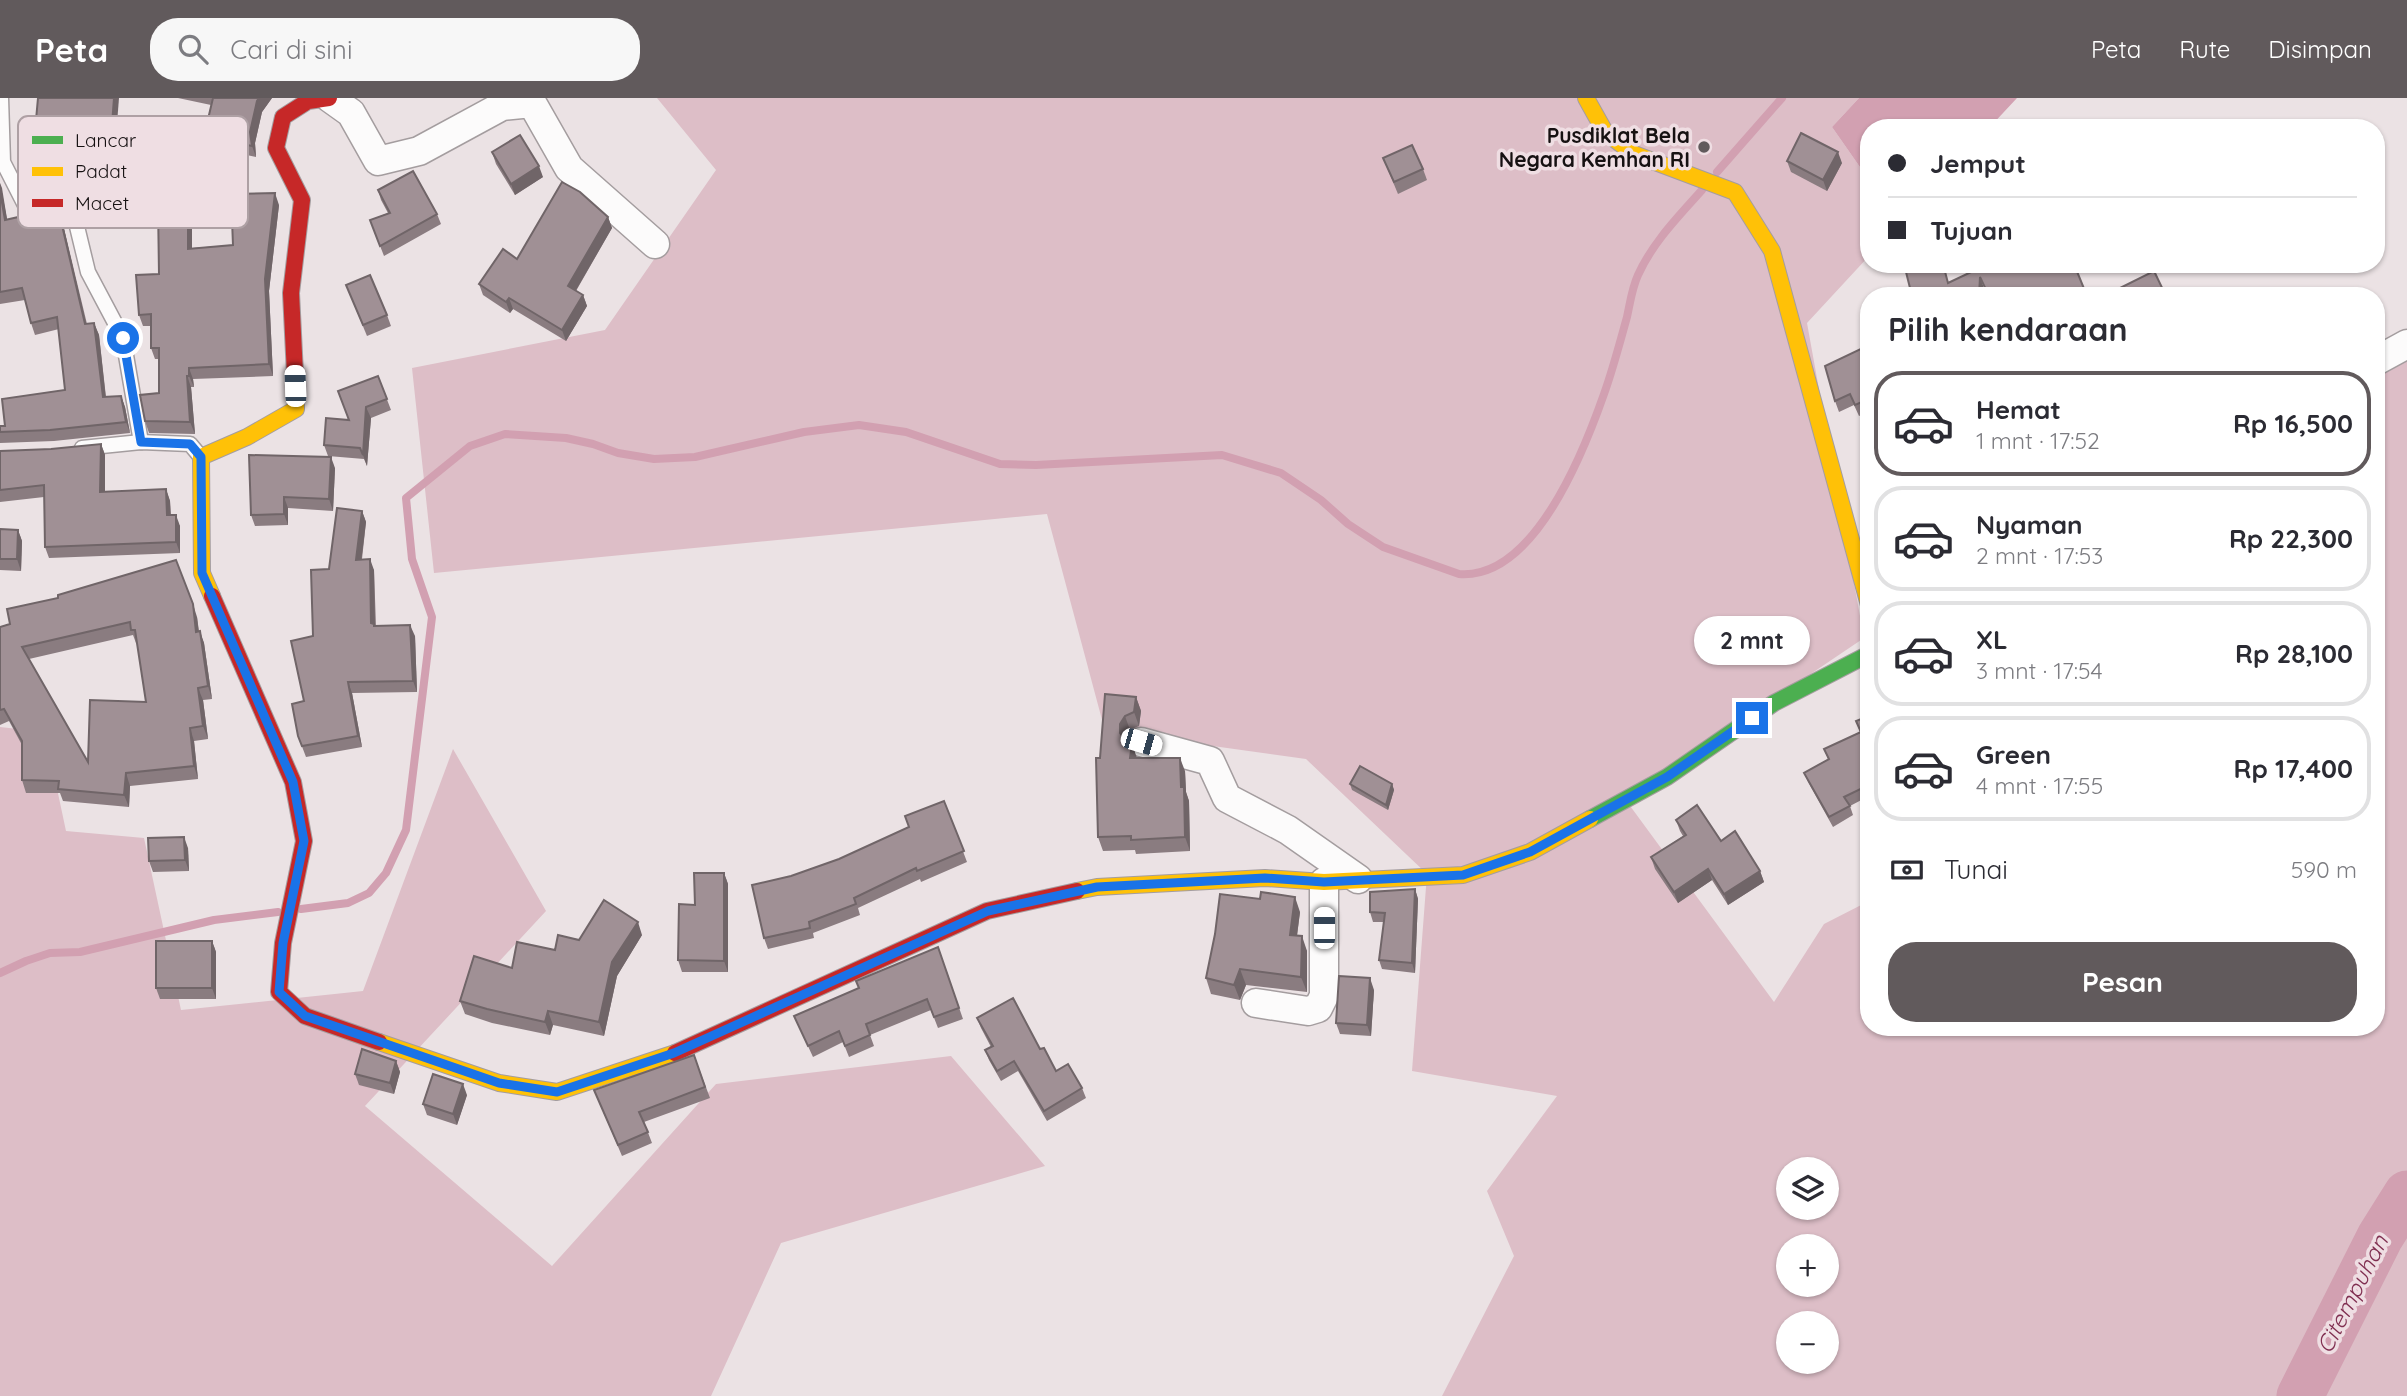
<!DOCTYPE html>
<html lang="id">
<meta charset="utf-8">
<style>
:root{--surface:#fff;--page:#f7f7f7;--text:#2b2b33;--muted:#7c7c81;--line:#e1e1e2;--accent:#615a5c}
body{margin:0;font-family:Quicksand,sans-serif;background:var(--page);color:var(--text);height:100vh;display:flex;flex-direction:column;font-size:26px;white-space:nowrap}
*{box-sizing:border-box;margin:0}
p{font-size:23px;color:var(--muted)}
.icon{flex:none;width:38px;height:38px;fill:none;stroke:currentColor;stroke-width:2;stroke-linecap:round;stroke-linejoin:round}
.map{position:relative;flex:1;overflow:hidden}
.panel{position:absolute;left:1860px;top:189px;width:525px;height:749px;display:flex;flex-direction:column;background:var(--surface);border-radius:28px;box-shadow:0 2px 5px #0004}
.panel>*{flex:none}
.top-card{position:absolute;left:1860px;top:21px;width:525px;height:154px;border-radius:28px;box-shadow:0 2px 5px #0004;display:grid;align-content:center;height:154px;padding:0 28px;background:var(--surface)}
.controls{position:absolute;left:1776px;top:1059px;display:grid;gap:14px}
.controls a{display:grid;place-items:center;width:63px;height:63px;border-radius:50%;background:var(--surface);box-shadow:0 2px 5px #0004;font-size:35px}
.end{position:absolute;width:32px;height:32px;margin:-16px;border:9px solid #1a73e8;background:#fff;box-shadow:0 0 0 4px #fff}
.from{border-radius:50%}
.bubble{position:absolute;height:49px;border-radius:24px;background:var(--surface);box-shadow:0 2px 5px #0004;font-size:23px;font-weight:700;line-height:49px;text-align:center}
.car{position:absolute;width:21px;height:42px;margin:-21px -10px;border-radius:9px;box-shadow:0 0 5px 2px #0007;background:linear-gradient(#fff 24%,#345 0 40%,#fff 0 76%,#345 0 86%,#fff 0)}
.top-card b{display:flex;align-items:center;gap:24px;height:66px;font-size:26px}
.top-card b+b{border-top:2px solid var(--line)}
.top-card i{width:18px;height:18px;background:var(--text)}
ul{padding:0;list-style:none}
li{display:flex;align-items:center;gap:21px;height:105px;margin:0 14px 10px;padding:0 14px;border:4px solid var(--line);border-radius:28px}
li div{flex:1}
li b{display:block;font-size:26px}
li em{font-style:normal;font-weight:700}
li.selected{border-color:var(--accent)}
li>.icon{width:63px;height:63px;stroke-width:1.5}
h2{padding:0 28px;font-size:32px;line-height:84px}
.pay{display:flex;align-items:center;gap:18px;height:77px;padding:0 28px;font-size:26px}
.pay p{margin-inline-start:auto}
.cta{display:flex;gap:14px;margin-top:auto;padding:14px 28px}
.cta a{flex:1;height:80px;border-radius:28px;background:var(--accent);color:#fff;font-size:28px;font-weight:700;line-height:80px;text-align:center}
header{display:flex;align-items:center;gap:42px;box-sizing:border-box;height:98px;padding:0 35px;background:var(--accent);color:#fff}
header strong{font-size:33px}
nav{display:flex;gap:38px;margin-inline-start:auto;font-size:24px}
.search{width:490px;height:63px;background:var(--page);display:flex;align-items:center;gap:18px;box-sizing:border-box;padding:0 24px;border-radius:28px;color:var(--muted);font-size:26px}
.map>svg:first-child{display:block}
.green{fill:#ddbec7;fill-rule:evenodd}
.water{fill:#d2a0b1}
.lines{fill:none;stroke-linecap:round;stroke-linejoin:round}
.stream{stroke:#d2a0b1;stroke-width:8}
.river{stroke:#d2a0b1;stroke-width:47}
.lane-casing{stroke:#a49d9f;stroke-width:17}
.street-casing{stroke:#a49d9f;stroke-width:31}
.fast-casing{stroke:#a49d9f;stroke-width:18}
.slow-casing{stroke:#a49d9f;stroke-width:18}
.jam-casing{stroke:#a49d9f;stroke-width:18}
.lane{stroke:#fcfbfb;stroke-width:14}
.street{stroke:#fcfbfb;stroke-width:28}
.fast{stroke:#4caf50;stroke-width:16}
.slow{stroke:#ffc107;stroke-width:16}
.jam{stroke:#c62828;stroke-width:16}
.wall{fill:#8a7c80;fill-rule:evenodd}
.shaded-wall{fill:#706568}
.building{fill:#a09095;stroke:#706568;stroke-width:2;fill-rule:evenodd}
.route{stroke:#1a73e8;stroke-width:9}
.poi-dot{fill:#615a5c;stroke:#efdee3;stroke-width:2.5}
.labels{text-anchor:middle;dominant-baseline:central;stroke-width:7;stroke-linejoin:round;paint-order:stroke}
.poi-label{font-size:21px;font-weight:bold;fill:#161112;stroke:#efdee3;text-anchor:end}
.water-label{font-size:23px;font-style:italic;fill:#802f51;stroke:#efdee3}
.key{fill:#efdee3;stroke:#aea0a4;stroke-width:2}
.key-label{font-size:19px;fill:#161112}
</style>
<header>
<strong>Peta</strong>
<div class="search"><svg class="icon" aria-label="search" viewBox="0 0 24 24"><circle cx="10" cy="10" r="6"/><path d="M15 15l6 6"/></svg>Cari di sini</div>
<nav><a>Peta</a><a>Rute</a><a>Disimpan</a></nav>
</header>
<div class="map">
<svg width="2407" height="1298" viewBox="0 0 2407 1298">
<rect width="100%" height="100%" fill="#ebe2e4"/>
<g class="green">
<path d="M657,0H1859L1832,29L1869,82V158L1807,225L1864,540L1625,701L1774,904L1824,826L1869,803V929H2376V275L2407,256V1298H1442L1514,1158L1487,1093L1557,998L1412,973L1427,776L1306,661L1105,633L1047,416L434,475L412,270L605,232L716,72ZM1788,1071H1827V1110H1788ZM1788,1148H1827V1186H1788ZM1788,1225H1827V1264H1788Z"/>
<polygon points="0,629 45,634 66,733 144,740 181,912 363,893 453,651 546,813 365,1008 552,1168 716,986 951,958 1045,1068 781,1145 711,1298 0,1298"/>
</g>
<polygon class="water" points="1859,0 2017,0 1989,30 1869,30 1869,82 1832,29"/>
<g class="lines">
<g class="stream">
<polyline points="1717,74 1782,0"/>
<path d="M301,811L348,805L369,795L386,775L406,732L432,519L412,461L406,400L470,348L505,336L566,340L593,346L618,355L654,361L695,359L804,334L859,327L906,334L1000,366L1036,367L1222,357L1281,375L1321,402L1348,426L1383,449L1459,476C1534,482 1584,353 1604,296C1613,271 1620,244 1627,219C1630,205 1632,190 1638,177C1653,144 1678,119 1702,92"/>
<polyline points="0,875 26,863 50,855 80,854 214,822 278,814"/>
</g>
<polyline class="river" points="2300,1298 2380,1139 2407,1096"/>
<g class="lane-casing">
<g id="lane">
<polyline points="1,0 3,64 28,113 73,112 88,174 123,240 141,344"/>
<polyline points="82,350 141,344 190,346 200,358"/>
</g>
</g>
<g class="street-casing">
<g id="street">
<polyline points="330,0 351,15 378,63 419,53 502,8 532,5 569,70 655,146"/>
<polyline points="2376,263 2407,246"/>
<polyline points="1141,644 1210,663 1227,700 1288,732 1358,781"/>
<polyline points="1256,905 1308,913 1318,910 1324,898 1324,784"/>
</g>
</g>
<g class="fast-casing">
<polyline id="fast" points="1590,721 1667,679 1774,605 1869,556"/>
</g>
<g class="slow-casing">
<g id="slow">
<polyline points="1586,0 1605,34 1634,56 1735,94 1772,153 1869,507"/>
<polyline points="212,498 202,475 201,359 247,339 296,311 295,276"/>
<polyline points="1077,793 1097,789 1265,780 1324,784 1463,777 1530,754 1590,721"/>
<polyline points="379,944 499,985 557,994 675,955"/>
</g>
</g>
<g class="jam-casing">
<g id="jam">
<polyline points="295,276 291,195 302,102 276,50 283,19 308,3 329,0"/>
<polyline points="212,498 293,684 304,743 283,845 279,894 305,918 379,944"/>
<polyline points="675,955 987,813 1077,793"/>
</g>
</g>
<use href="#lane" class="lane"/>
<use href="#street" class="street"/>
<use href="#fast" class="fast"/>
<use href="#slow" class="slow"/>
<use href="#jam" class="jam"/>
</g>
<g class="wall">
<polygon points="178,0 272,0 262,14 255,45 256,59 228,53 223,107 192,104 192,150 233,147 279,107 269,193 273,278 193,281 194,289 191,289 195,336 149,335 145,323 159,295 159,261 155,261 151,250 151,228 143,228 139,217 159,176 158,118 94,121 90,110 88,71 84,71 80,58 38,55 34,44 117,27 138,27 142,38 142,45 201,51 211,7"/>
<polygon points="492,54 543,79 515,97 496,66"/>
<polygon points="1383,60 1423,71 1427,82 1398,96"/>
<polygon points="1787,63 1842,65 1827,93 1791,74"/>
<polygon points="0,85 7,121 62,122 87,226 94,225 99,237 106,299 121,298 125,309 130,335 54,343 0,345 0,328 5,328 65,292 59,231 35,237 31,225 25,202 0,206"/>
<polygon points="378,92 437,116 441,126 384,158 370,122 388,115 381,102"/>
<polygon points="608,119 612,130 576,193 583,197 587,208 566,243 513,211 510,215 483,197 479,186 517,161"/>
<polygon points="346,187 387,217 391,228 367,238"/>
<polygon points="1869,247 1869,314 1859,318 1854,307 1839,314 1835,303"/>
<polygon points="378,278 391,312 371,320 367,368 364,361 328,358 324,347 349,322"/>
<polygon points="101,346 105,357 105,394 166,391 170,403 171,417 180,428 180,455 49,460 45,449 44,399 0,404 0,353 51,351"/>
<polygon points="335,370 333,413 288,410 288,427 255,428 251,417"/>
<polygon points="362,413 366,424 362,461 374,472 376,528 415,538 417,594 352,595 362,649 306,659 298,638 304,603 313,538 329,471"/>
<polygon points="0,431 18,432 22,443 21,473 0,472"/>
<path d="M197,519L199,533L204,545L212,601L203,602L208,641L194,643L198,681L130,688L129,709L63,703L60,695H26L22,682V647L9,623L0,627V529ZM133,537L136,545H137L146,604L88,664L29,561Z"/>
<polygon points="1136,599 1141,613 1139,628 1130,632 1125,642 1132,646 1136,660 1185,673 1186,694 1189,703 1190,753 1136,756 1135,752 1103,753 1098,739 1100,660"/>
<polygon points="1869,618 1869,698 1850,708 1853,717 1833,729 1808,684 1804,675 1828,661 1824,651 1860,634 1856,623"/>
<polygon points="1350,686 1392,686 1394,692 1388,712 1352,692"/>
<polygon points="944,703 967,764 921,784 920,781 858,810 860,817 813,835 814,840 768,851 764,840 839,761 909,729"/>
<polygon points="1676,722 1721,743 1760,773 1764,784 1728,807 1712,782 1678,805 1655,771 1651,759 1683,738 1680,733"/>
<polygon points="188,750 189,773 153,774 149,763"/>
<polygon points="724,775 728,786 728,874 682,874 678,862 695,807"/>
<polygon points="1415,791 1418,801 1415,875 1382,871 1379,862 1384,824 1373,824 1370,814"/>
<polygon points="1300,814 1297,838 1307,853 1307,894 1246,887 1240,902 1211,896 1206,880"/>
<polygon points="642,837 617,878 604,938 553,927 550,937 492,925 465,916 460,903 512,870 579,842"/>
<polygon points="212,843 216,854 216,901 160,901 156,890"/>
<polygon points="938,849 963,921 938,930 931,912 870,937 874,948 849,959 843,944 813,959 794,918 859,890"/>
<polygon points="1374,892 1371,938 1340,936 1336,925"/>
<polygon points="977,920 1040,951 1056,973 1082,990 1086,1000 1047,1023 1018,973 1001,983 989,962 985,952 991,949 981,930"/>
<polygon points="694,957 710,1000 644,1024 652,1045 622,1058 594,992"/>
<polygon points="396,963 400,974 394,996 359,987 355,976"/>
<polygon points="467,997 457,1027 427,1017 423,1006"/>
</g>
<g class="shaded-wall">
<polygon points="114,0 119,0 116,38 112,27"/>
<polygon points="259,0 272,0 262,14 255,45 256,59 252,48 250,34 257,3"/>
<polygon points="138,27 142,38 143,56 138,45"/>
<polygon points="224,42 228,53 223,107 219,95"/>
<polygon points="1838,54 1842,65 1827,93 1823,82"/>
<polygon points="539,68 543,79 515,97 511,86"/>
<polygon points="0,85 2,90 9,133 5,122 0,93"/>
<polygon points="188,92 192,104 192,162 188,151"/>
<polygon points="275,95 279,107 269,193 273,278 269,266 265,181"/>
<polygon points="58,110 62,122 89,238 85,226"/>
<polygon points="608,119 612,130 572,199 568,188"/>
<polygon points="1980,179 1984,190 1984,198 1979,198"/>
<polygon points="583,197 587,208 566,243 562,232"/>
<polygon points="509,200 513,211 510,215 506,204"/>
<polygon points="94,225 99,237 107,311 103,299"/>
<polygon points="189,270 193,281 194,289 189,278"/>
<polygon points="187,278 191,289 195,336 190,324"/>
<polygon points="121,298 125,309 130,335 126,324"/>
<polygon points="366,309 371,320 367,368 363,357"/>
<polygon points="101,346 105,357 105,406 100,394"/>
<polygon points="331,359 335,370 333,413 329,401"/>
<polygon points="166,391 170,403 171,429 167,417"/>
<polygon points="284,399 288,410 288,427 284,416"/>
<polygon points="362,413 366,424 360,473 356,462"/>
<polygon points="176,417 180,428 180,455 176,444"/>
<polygon points="18,432 22,443 21,473 17,461"/>
<polygon points="370,461 374,472 375,528 379,537 371,525"/>
<polygon points="193,506 197,519 200,546 196,534"/>
<polygon points="410,527 415,538 417,594 413,583"/>
<polygon points="200,533 204,545 212,601 208,588"/>
<polygon points="348,584 352,595 362,649 358,638"/>
<polygon points="198,590 203,602 208,641 203,628"/>
<polygon points="1136,599 1141,613 1139,628 1134,614"/>
<polygon points="1125,618 1130,632 1125,640 1125,649 1120,635 1120,626"/>
<polygon points="190,630 194,643 198,681 194,668"/>
<polygon points="1132,646 1137,660 1130,660"/>
<polygon points="1180,660 1185,673 1186,694 1189,703 1190,753 1185,739 1181,689"/>
<polygon points="126,675 130,688 129,709 124,697"/>
<polygon points="1392,686 1394,692 1388,712 1386,707"/>
<polygon points="184,739 188,750 189,773 185,762"/>
<polygon points="1708,771 1712,782 1678,805 1674,794"/>
<polygon points="1760,773 1764,784 1728,807 1724,796"/>
<polygon points="724,775 728,786 728,874 724,863"/>
<polygon points="1415,791 1418,801 1415,875 1412,865"/>
<polygon points="1295,799 1300,814 1295,852 1290,837"/>
<polygon points="638,824 642,837 617,878 604,938 599,924 612,864"/>
<polygon points="1302,838 1307,853 1307,894 1301,879"/>
<polygon points="212,843 216,854 216,901 212,890"/>
<polygon points="1240,871 1246,887 1240,902 1234,887"/>
<polygon points="1370,880 1374,892 1371,938 1367,927"/>
<polygon points="548,913 553,927 550,937 545,924"/>
<polygon points="396,963 400,974 394,996 390,985"/>
<polygon points="463,986 467,997 457,1027 453,1016"/>
</g>
<g class="building">
<polygon points="38,0 114,0 112,27 138,27 138,45 201,51 213,0 259,0 257,3 250,34 252,48 224,42 219,95 188,92 188,151 233,147 231,96 275,95 265,181 269,266 189,270 189,278 187,278 190,324 145,323 140,297 159,295 159,250 151,250 151,216 139,217 136,177 159,176 158,107 90,110 87,60 80,60 79,47 34,44"/>
<polygon points="1801,35 1838,54 1823,82 1787,63"/>
<polygon points="520,37 539,68 511,86 492,54"/>
<polygon points="1412,47 1423,71 1394,84 1383,60"/>
<polygon points="413,73 437,116 380,148 370,122 390,115 378,92"/>
<polygon points="562,84 580,94 608,119 568,188 583,197 562,232 509,200 506,204 479,186 503,151 517,161"/>
<polygon points="0,93 5,122 58,110 85,226 94,225 103,299 121,298 126,324 50,332 0,334 0,328 5,328 2,301 65,292 57,219 31,225 22,190 0,194"/>
<polygon points="1904,166 1943,166 1948,185 1988,166 2074,166 2087,198 1989,198 1980,179 1979,198 1912,198"/>
<polygon points="2154,173 2166,198 2104,198"/>
<polygon points="370,177 387,217 363,227 346,187"/>
<polygon points="1869,247 1869,301 1855,307 1850,296 1835,303 1825,268"/>
<polygon points="378,278 387,301 366,309 363,357 360,350 324,347 326,320 349,322 338,293"/>
<polygon points="101,346 100,394 166,391 167,417 176,417 176,444 45,449 44,387 0,392 0,353 51,351"/>
<polygon points="249,357 331,359 329,401 284,399 284,416 251,417"/>
<polygon points="337,410 362,413 356,462 370,461 371,525 374,526 374,528 410,527 413,583 348,584 358,638 302,648 298,638 292,606 304,603 291,543 313,538 311,472 329,471"/>
<polygon points="0,431 18,432 17,461 0,461"/>
<path d="M176,462L193,506L196,534L200,533L208,588L198,590L203,628L190,630L194,668L126,675L124,697L58,691L59,683L22,682V643L4,611L0,612V529L10,526L7,511L58,500V497ZM130,524L131,532H135L146,604L90,602L88,664L22,549Z"/>
<polygon points="1105,596 1136,599 1134,614 1125,618 1120,626 1120,635 1124,641 1132,646 1130,660 1180,660 1181,689 1184,689 1185,739 1131,742 1131,738 1098,739 1096,660 1100,660"/>
<polygon points="1869,618 1869,671 1868,672 1869,687 1844,699 1850,708 1829,719 1804,675 1829,661 1824,651 1861,634 1856,623"/>
<polygon points="1360,668 1392,686 1386,707 1350,686"/>
<polygon points="944,703 964,753 917,773 916,770 854,800 856,806 809,824 810,830 764,840 752,787 791,778 839,761 909,729 905,718"/>
<polygon points="1697,707 1721,743 1735,733 1760,773 1724,796 1708,771 1674,794 1651,759 1686,737 1676,722"/>
<polygon points="184,739 185,762 149,763 148,740"/>
<polygon points="694,775 724,775 724,863 678,862 679,806 695,807"/>
<polygon points="1415,791 1412,865 1379,862 1385,815 1370,814 1370,794"/>
<polygon points="1261,794 1295,799 1290,837 1302,838 1301,879 1240,871 1234,887 1206,880 1215,836 1220,796 1260,801"/>
<polygon points="604,802 638,824 612,864 599,924 548,913 545,924 487,911 460,903 474,858 512,870 517,844 555,852 558,837 579,842"/>
<rect x="156" y="843" width="56" height="47"/>
<polygon points="938,849 959,910 934,919 927,901 866,926 870,937 845,948 839,933 808,948 794,918 859,890 856,883"/>
<polygon points="1339,878 1370,880 1367,927 1336,925"/>
<polygon points="1013,900 1040,951 1044,950 1056,973 1068,966 1082,990 1044,1013 1014,963 997,973 985,952 993,948 977,920"/>
<polygon points="362,951 396,963 390,985 355,976"/>
<polygon points="694,957 705,989 639,1014 648,1034 618,1047 594,992"/>
<polygon points="433,976 463,986 453,1016 423,1006"/>
</g>
<g class="lines">
<polyline class="route" points="123,240 141,344 190,346 201,359 202,475 293,684 304,743 283,845 279,894 305,918 499,985 557,994 674,955 988,813 1097,789 1265,780 1324,784 1463,777 1530,754 1667,679 1752,620"/>
</g>
<circle class="poi-dot" cx="1704" cy="49" r="7"/>
<g class="labels">
<g class="poi-label">
<text x="1690" y="37">Pusdiklat Bela<tspan x="1690" dy="24">Negara Kemhan RI</tspan></text>
</g>
<g class="water-label">
<text transform="translate(2352 1196) rotate(-63)">Citempuhan</text>
</g>
</g>
<rect x="18" y="18" width="230" height="112" rx="10" class="key"/>
<rect x="32" y="38" width="31" height="8" fill="#4caf50"/>
<rect x="32" y="69" width="31" height="9" fill="#ffc107"/>
<rect x="32" y="101" width="31" height="8" fill="#c62828"/>
<g class="key-label">
<text x="75" y="49">Lancar</text>
<text x="75" y="80">Padat</text>
<text x="75" y="112">Macet</text>
</g>
</svg>
<div class="controls">
<a><svg class="icon" aria-label="layers" viewBox="0 0 24 24"><path d="M12 4l9 5-9 5-9-5zM3 14l9 5 9-5"/></svg></a>
<a>+</a>
<a>−</a>
</div>
<i class="end from" style="left:123px;top:240px"></i>
<i class="end" style="left:1752px;top:620px"></i>
<div class="bubble" style="left:1694px;top:518px;width:116px">2 mnt</div>
<i class="car" style="left:295px;top:288px;rotate:358deg"></i>
<i class="car" style="left:1141px;top:644px;rotate:106deg"></i>
<i class="car" style="left:1324px;top:830px;rotate:0deg"></i>
<div class="top-card">
<b><i class="from"></i>Jemput</b>
<b><i></i>Tujuan</b>
</div>
<section class="panel">
<h2>Pilih kendaraan</h2>
<ul>
<li class="selected"><svg class="icon" aria-label="car" viewBox="0 0 24 24"><path d="M5 17H2v-5l4-1 3-4h7l3 4 3 1v5h-3M9 17h6M6 11h13"/><circle cx="7" cy="17" r="2"/><circle cx="17" cy="17" r="2"/></svg><div><b>Hemat</b><p>1 mnt · 17:52</p></div><em>Rp 16,500</em></li>
<li><svg class="icon" aria-label="car" viewBox="0 0 24 24"><path d="M5 17H2v-5l4-1 3-4h7l3 4 3 1v5h-3M9 17h6M6 11h13"/><circle cx="7" cy="17" r="2"/><circle cx="17" cy="17" r="2"/></svg><div><b>Nyaman</b><p>2 mnt · 17:53</p></div><em>Rp 22,300</em></li>
<li><svg class="icon" aria-label="car" viewBox="0 0 24 24"><path d="M5 17H2v-5l4-1 3-4h7l3 4 3 1v5h-3M9 17h6M6 11h13"/><circle cx="7" cy="17" r="2"/><circle cx="17" cy="17" r="2"/></svg><div><b>XL</b><p>3 mnt · 17:54</p></div><em>Rp 28,100</em></li>
<li><svg class="icon" aria-label="car" viewBox="0 0 24 24"><path d="M5 17H2v-5l4-1 3-4h7l3 4 3 1v5h-3M9 17h6M6 11h13"/><circle cx="7" cy="17" r="2"/><circle cx="17" cy="17" r="2"/></svg><div><b>Green</b><p>4 mnt · 17:55</p></div><em>Rp 17,400</em></li>
</ul>
<div class="pay"><svg class="icon" aria-label="cash" viewBox="0 0 24 24"><path d="M3 7h18v10H3z"/><circle cx="12" cy="12" r="2"/></svg>Tunai<p>590 m</p></div>
<div class="cta"><a>Pesan</a></div>
</section>
</div>
